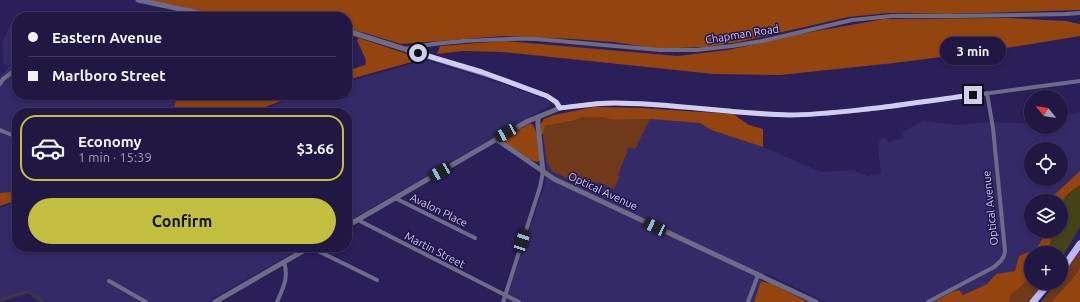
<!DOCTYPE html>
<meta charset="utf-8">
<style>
:root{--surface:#201742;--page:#2d244d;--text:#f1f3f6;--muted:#a29fb2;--line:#3d365b;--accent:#c1be40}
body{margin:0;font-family:Ubuntu,sans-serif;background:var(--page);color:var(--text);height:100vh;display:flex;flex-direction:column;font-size:15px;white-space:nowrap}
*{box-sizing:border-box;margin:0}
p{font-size:13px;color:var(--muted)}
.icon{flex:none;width:22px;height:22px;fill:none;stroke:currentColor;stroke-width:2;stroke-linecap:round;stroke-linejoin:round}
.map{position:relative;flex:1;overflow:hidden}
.side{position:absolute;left:12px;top:108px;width:340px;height:144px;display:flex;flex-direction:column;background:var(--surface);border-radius:16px;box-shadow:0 2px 6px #0003,0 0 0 1px var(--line)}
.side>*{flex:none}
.top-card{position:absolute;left:12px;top:12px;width:340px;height:88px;border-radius:16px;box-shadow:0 2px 6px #0003,0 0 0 1px var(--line);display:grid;align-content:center;height:88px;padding:0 16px;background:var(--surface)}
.needle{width:26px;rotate:300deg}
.fabs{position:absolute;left:1024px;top:90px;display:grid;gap:8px}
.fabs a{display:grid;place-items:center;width:44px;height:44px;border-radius:50%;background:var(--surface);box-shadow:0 2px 6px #0003,0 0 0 1px var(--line);font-size:20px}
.end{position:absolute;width:18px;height:18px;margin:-9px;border:5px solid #cfcdf1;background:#111;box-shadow:0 0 0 2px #111}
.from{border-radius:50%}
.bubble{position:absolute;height:28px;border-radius:14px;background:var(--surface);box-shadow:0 2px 6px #0003,0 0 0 1px var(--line);font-size:13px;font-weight:600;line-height:28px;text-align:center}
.car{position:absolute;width:12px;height:24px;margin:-12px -6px;border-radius:5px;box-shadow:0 0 3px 1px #0007;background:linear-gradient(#222 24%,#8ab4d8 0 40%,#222 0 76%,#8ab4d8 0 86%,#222 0)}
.top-card b{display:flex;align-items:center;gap:14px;height:38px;font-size:15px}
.top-card b+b{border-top:1px solid var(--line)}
.top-card i{width:10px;height:10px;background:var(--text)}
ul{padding:7px 0 0;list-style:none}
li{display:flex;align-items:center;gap:12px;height:66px;margin:0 8px 6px;padding:0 8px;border:2px solid var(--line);border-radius:16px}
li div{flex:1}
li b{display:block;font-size:15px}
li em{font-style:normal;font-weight:600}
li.current{border-color:var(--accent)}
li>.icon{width:36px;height:36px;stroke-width:1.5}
.action{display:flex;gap:8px;margin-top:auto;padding:8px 16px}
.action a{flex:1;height:46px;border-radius:24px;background:var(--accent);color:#111;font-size:16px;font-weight:600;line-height:46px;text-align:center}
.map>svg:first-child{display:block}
.built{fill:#352a68;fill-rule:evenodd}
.green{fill:#6f391a}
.forest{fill:#94440f}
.water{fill:#444318}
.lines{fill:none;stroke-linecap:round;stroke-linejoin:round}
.stream{stroke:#444318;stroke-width:1.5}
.minor{stroke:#6d6c88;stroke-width:4}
.tertiary{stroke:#6d6c88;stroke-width:5}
.trunk{stroke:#bdb9f2;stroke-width:7}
.route{stroke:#cfcdf1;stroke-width:5}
.labels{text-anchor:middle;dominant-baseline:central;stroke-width:3;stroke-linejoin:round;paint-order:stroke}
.street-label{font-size:11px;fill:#cfcdf1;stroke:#21154c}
</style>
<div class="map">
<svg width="1080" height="302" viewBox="0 0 1080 302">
<rect width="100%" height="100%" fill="#2a1f58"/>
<g class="built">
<polygon points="11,23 17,25 17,95 178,95 172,113 17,113 17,193 14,195 0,193 0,76 6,71 9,66 3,63 4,50 2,43"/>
<polygon points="425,60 509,86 549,101 551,103 549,106 347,222 347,113 253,113 302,95 347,95 347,82"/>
<path d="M1080,112V171L1054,195L1050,201H1031V231H1043L1044,236L1036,249L1020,256L1015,271L997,274L987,284L962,295L952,292L934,302H826L765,273L754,302H505L546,181V164L541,134L543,133L545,126L572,121L584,117H601L613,120L650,119L700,123L711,130L763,147L821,172L853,170L868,176L881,173L878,145L882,137L889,142L904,138L902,132L923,121L956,125L989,122L1021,123L1031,122V127H1061V117ZM1031,149H1061V179H1031Z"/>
<polygon points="17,201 17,247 303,247 207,302 38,302 29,294 0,302 0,208"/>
</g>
<g class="green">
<polygon points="584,117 601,117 613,120 650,119 635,149 629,147 618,175 620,176 614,189 600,183 590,182 579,184 552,171 547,162 543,134 545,126 572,121"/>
<polygon points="1080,251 1080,268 1072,279 1051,302 1041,302 1056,283 1061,283 1061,276"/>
<polygon points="1031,278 1031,283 1045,283 1028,302 1009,302 1011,295"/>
</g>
<g class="forest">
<polygon points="148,0 1080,0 1080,10 949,14 889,13 848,17 739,42 706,47 677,48 658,49 614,42 573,39 503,36 401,44 365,33 347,29 347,17 262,17 214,14"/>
<polygon points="1007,18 1066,21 1080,24 1080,36 988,51 894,63 780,75 714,74 502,52 462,51 437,54 440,46 504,41 678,56 728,50 800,34 884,19"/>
<polygon points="359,38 422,59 347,80 347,71 365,65 366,60 357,40"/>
<polygon points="178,95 297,95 249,113 172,113"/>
<polygon points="594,107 640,108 733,114 749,125 763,129 763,147 711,130 700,123 650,119 613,120 601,117 584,117 572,121 545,126 543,134 541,134 540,125 544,119 554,115"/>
<path d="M531,123C538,129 540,152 539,161L537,162L531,160L507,144L504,140V137L507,136Z"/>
<polygon points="1080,171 1080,185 1068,194 1061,203 1061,201 1050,201 1054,195"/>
<polygon points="12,192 14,194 17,193 17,200 0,206 0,193"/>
<path d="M1043,231H1054C1050,237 1051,246 1049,253H1031V278L1011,295L1009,302H934L952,292L959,290L963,295L987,284L996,274L1015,271L1019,256L1036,249L1044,236Z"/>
<polygon points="1080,268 1080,302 1051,302 1072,279"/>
<polygon points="761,281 772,284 808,302 754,302"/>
</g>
<path class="water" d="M1080,185V227L1061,259V253H1049C1051,246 1050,237 1054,231H1061V222L1063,219C1062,215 1059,208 1061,203C1063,197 1075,189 1080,185Z"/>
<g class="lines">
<path class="stream" d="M0,300L25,292C32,292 38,297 43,302"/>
<g class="minor">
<path d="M406,49C425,44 444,43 464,41C488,40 512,38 536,39L660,50H696L732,46L762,41L852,20L892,16H958L1066,14L1080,13"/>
<polyline points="0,84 3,79 17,69"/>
<polyline points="560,108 601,103 616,103 640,104 720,110 790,115 825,113 863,110 1080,81"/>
<polyline points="0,130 17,137"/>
<polyline points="395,198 475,238"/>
<polyline points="358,220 519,302"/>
<polyline points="293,247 297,254"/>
<polyline points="310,247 377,280"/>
<polyline points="109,281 146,302"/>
<path d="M277,302C283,288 289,278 284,262"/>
<polyline points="503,302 540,187 543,172"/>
<polyline points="748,302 758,275"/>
<path d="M928,302L994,267C1000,262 1004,259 1005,251L993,128L987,93"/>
</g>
<g class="tertiary">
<polyline points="138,0 218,17"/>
<polyline points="347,31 507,81 547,96 556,102 560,108 528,121 347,226"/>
<polyline points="538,117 538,125 543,172"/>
<polyline points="496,139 554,179 816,302"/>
<polyline points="215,302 310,247"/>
</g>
<g class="trunk">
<polyline points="1061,271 1080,244"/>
<polyline points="1033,302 1049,283"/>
</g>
</g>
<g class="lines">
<path class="route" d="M418,53L482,72L547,96L556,102L560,108C578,106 596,103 614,103C673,103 731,114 790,115C819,115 848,111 877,108C909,104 941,99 973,95"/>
</g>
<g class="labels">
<g class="street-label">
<text transform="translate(742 34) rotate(-9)">Chapman Road</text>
<text transform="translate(603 191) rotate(25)">Optical Avenue</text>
<text transform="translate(990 208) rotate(-96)">Optical Avenue</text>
<text transform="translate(439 210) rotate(26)">Avalon Place</text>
<text transform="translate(435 250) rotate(27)">Martin Street</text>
</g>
</g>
</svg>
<div class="fabs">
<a><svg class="needle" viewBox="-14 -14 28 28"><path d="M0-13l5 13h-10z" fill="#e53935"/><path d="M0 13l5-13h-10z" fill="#a29fb2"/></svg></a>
<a><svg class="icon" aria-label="locate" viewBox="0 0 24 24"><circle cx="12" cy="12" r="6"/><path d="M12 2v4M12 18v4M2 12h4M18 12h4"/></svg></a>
<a><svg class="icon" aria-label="layers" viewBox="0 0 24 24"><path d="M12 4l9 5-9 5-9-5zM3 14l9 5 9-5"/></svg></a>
<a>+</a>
</div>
<i class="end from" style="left:418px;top:53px"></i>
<i class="end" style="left:973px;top:95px"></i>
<div class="bubble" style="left:940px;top:37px;width:66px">3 min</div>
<i class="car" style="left:506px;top:133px;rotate:241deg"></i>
<i class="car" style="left:440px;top:172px;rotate:240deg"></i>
<i class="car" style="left:655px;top:227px;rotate:295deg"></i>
<i class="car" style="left:522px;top:241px;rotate:18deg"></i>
<div class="top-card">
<b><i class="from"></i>Eastern Avenue</b>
<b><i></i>Marlboro Street</b>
</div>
<section class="side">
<ul>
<li class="current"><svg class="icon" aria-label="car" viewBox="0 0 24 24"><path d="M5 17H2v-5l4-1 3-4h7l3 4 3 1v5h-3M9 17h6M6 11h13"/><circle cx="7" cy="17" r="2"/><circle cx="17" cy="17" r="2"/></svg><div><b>Economy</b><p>1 min · 15:39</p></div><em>$3.66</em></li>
</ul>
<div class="action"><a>Confirm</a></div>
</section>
</div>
